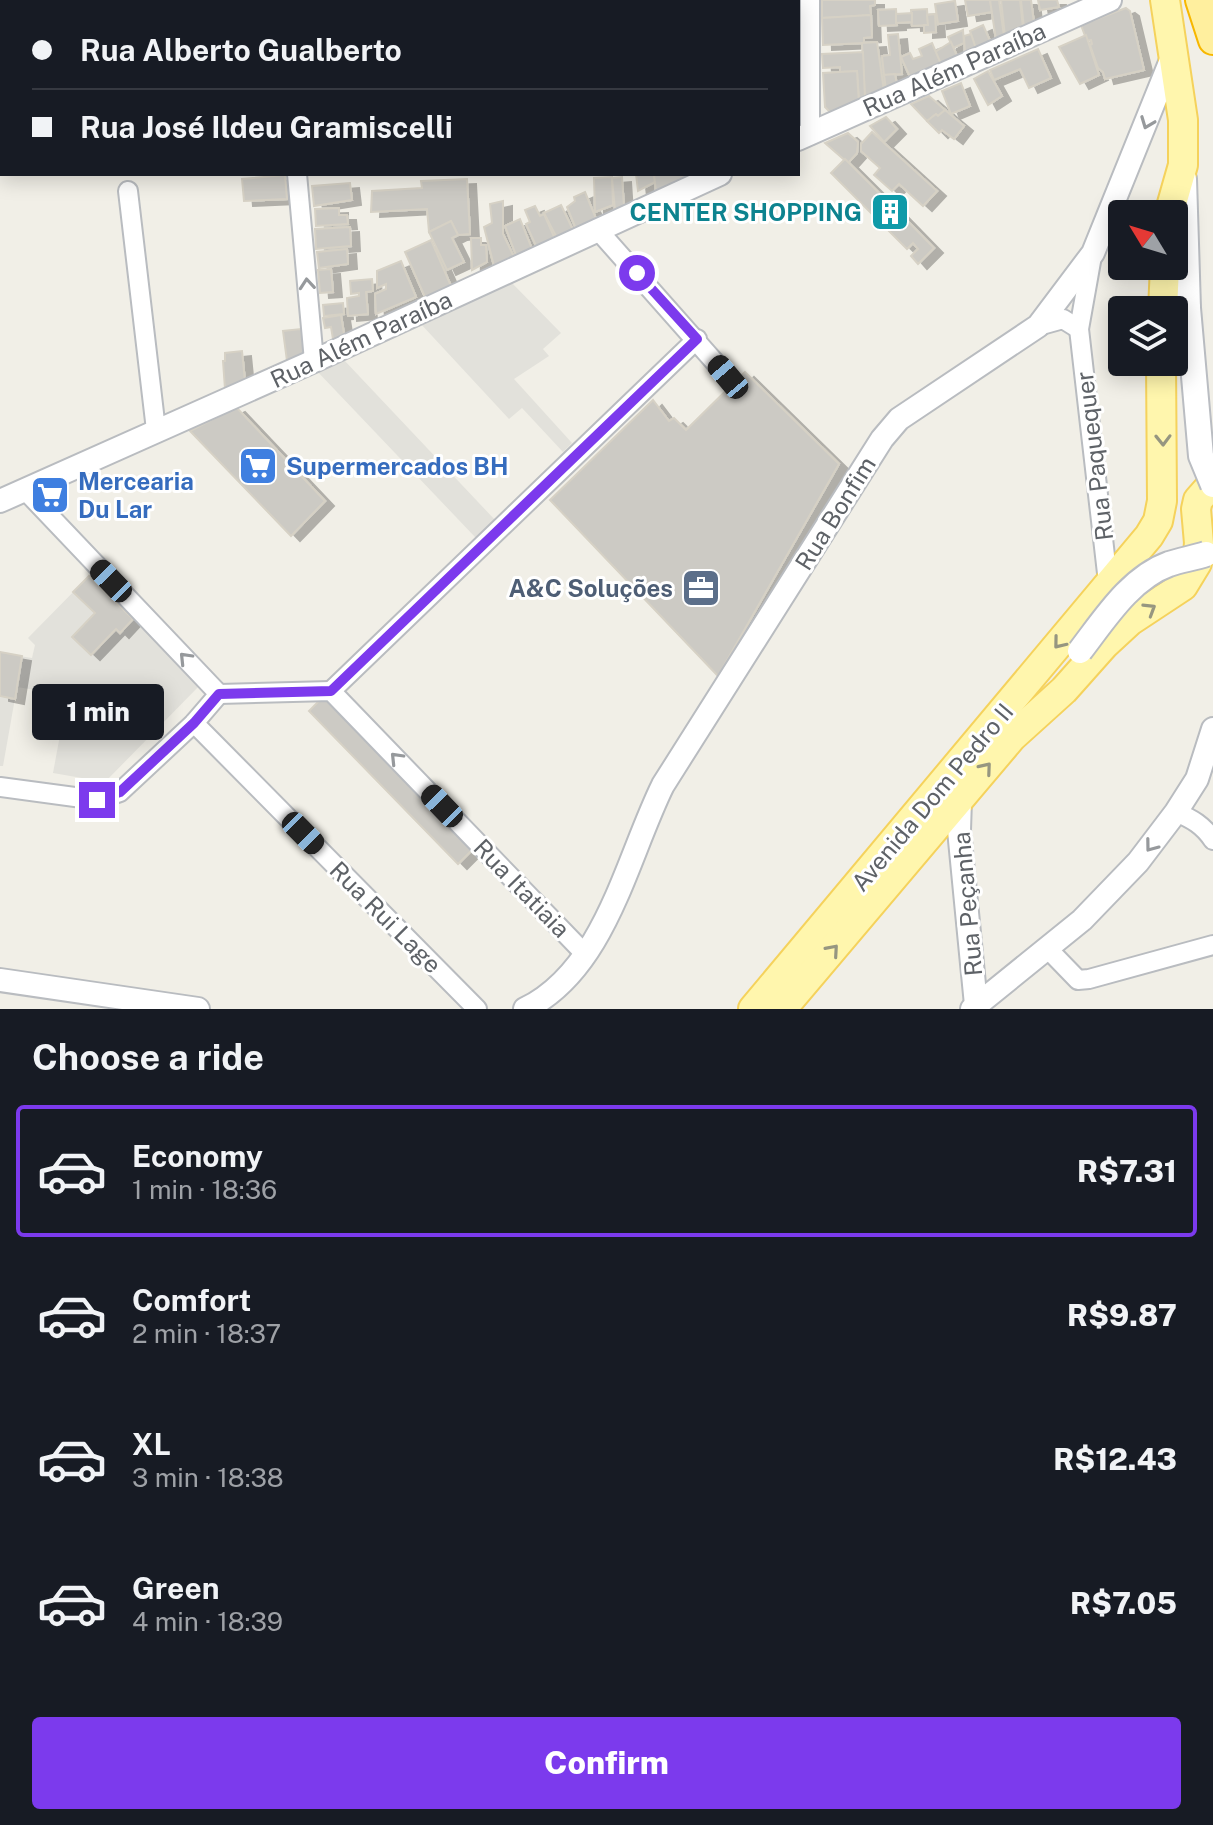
<!DOCTYPE html>
<meta charset="utf-8">
<style>
:root{--surface:#171b24;--page:#242831;--text:#f1f3f6;--muted:#9ea1a6;--line:#363941;--accent:#7c3aed}
body{margin:0;font-family:"Public Sans",sans-serif;background:var(--page);color:var(--text);height:100vh;display:flex;flex-direction:column;font-size:30px;white-space:nowrap}
*{box-sizing:border-box;margin:0}
p{font-size:26px;color:var(--muted)}
.icon{flex:none;width:44px;height:44px;fill:none;stroke:currentColor;stroke-width:2;stroke-linecap:round;stroke-linejoin:round}
.map{position:relative;height:1009px;overflow:hidden}
.details{display:flex;flex-direction:column;background:var(--surface);flex:1}
.details>*{flex:none}
.top-card{position:absolute;left:0px;top:0px;width:800px;height:176px;box-shadow:0 4px 20px #0003;display:grid;align-content:center;height:176px;padding:0 32px;background:var(--surface)}
.needle{width:52px;rotate:308deg}
.tools{position:absolute;left:1108px;top:200px;display:grid;gap:16px}
.tools a{display:grid;place-items:center;width:80px;height:80px;border-radius:8px;background:var(--surface);box-shadow:0 4px 20px #0003;font-size:40px}
.end{position:absolute;width:36px;height:36px;margin:-18px;border:10px solid #7c3aed;background:#fff;box-shadow:0 0 0 4px #fff}
.from{border-radius:50%}
.bubble{position:absolute;height:56px;border-radius:8px;background:var(--surface);box-shadow:0 4px 20px #0003;font-size:26px;font-weight:800;line-height:56px;text-align:center}
.car{position:absolute;width:24px;height:48px;margin:-24px -12px;border-radius:10px;box-shadow:0 0 6px 2px #0007;background:linear-gradient(#222 24%,#8ab4d8 0 40%,#222 0 76%,#8ab4d8 0 86%,#222 0)}
.top-card b{display:flex;align-items:center;gap:28px;height:76px;font-size:30px}
.top-card b+b{border-top:2px solid var(--line)}
.top-card i{width:20px;height:20px;background:var(--text)}
ul{padding:0;list-style:none}
li{display:flex;align-items:center;gap:24px;height:132px;margin:0 16px 12px;padding:0 16px;border:4px solid transparent;border-radius:8px}
li div{flex:1}
li b{display:block;font-size:30px}
li em{font-style:normal;font-weight:800}
li.on{border-color:var(--accent)}
li>.icon{width:72px;height:72px;stroke-width:1.5}
h2{padding:0 32px;font-size:36px;line-height:96px}
.primary-button{display:flex;gap:16px;margin-top:auto;padding:16px 32px}
.primary-button a{flex:1;height:92px;border-radius:8px;background:var(--accent);color:#fff;font-size:32px;font-weight:800;line-height:92px;text-align:center}
.map>svg:first-child{display:block}
.industrial{fill:#e2e1db}
.building{fill:#cccac4;stroke:#d6d1c5;stroke-width:2;filter:url(#shadow)}
.lines{fill:none;stroke-linecap:round;stroke-linejoin:round}
.minor-casing{stroke:#b9bcc0;stroke-width:22}
.tertiary-casing{stroke:#b9bcc0;stroke-width:26}
.secondary-casing{stroke:#babdc2;stroke-width:28}
.primary-casing{stroke:#f5d25c;stroke-width:32}
.trunk-casing{stroke:#f7b700;stroke-width:32}
.minor{stroke:#fff;stroke-width:18}
.tertiary{stroke:#fff;stroke-width:22}
.secondary{stroke:#fff;stroke-width:24}
.primary{stroke:#fff6ad;stroke-width:28}
.trunk{stroke:#ffef9e;stroke-width:28}
.secondary-bridge-casing{stroke:#babdc2;stroke-width:28;stroke-linecap:butt}
.secondary-bridge{stroke:#fff;stroke-width:24}
.oneway{stroke:#96999c}
.oneway2{stroke:#969680}
.route{stroke:#7c3aed;stroke-width:10}
.labels{text-anchor:middle;dominant-baseline:central;stroke-width:6;stroke-linejoin:round;paint-order:stroke}
.street-label{font-size:24px;fill:#5e6267;stroke:#fff}
.culture-label{font-size:24px;font-weight:bold;fill:#0d838f;stroke:#fff;text-anchor:end}
.shop-label{font-size:24px;font-weight:bold;fill:#366cbe;stroke:#fff;text-anchor:start}
.service-label{font-size:24px;font-weight:bold;fill:#4e5e75;stroke:#fff;text-anchor:end}
</style>
<div class="map">
<svg width="1213" height="1009" viewBox="0 0 1213 1009">
<defs>
<filter id="shadow"><feDropShadow dx="9" dy="5" stdDeviation="0" flood-color="#0004"/></filter>
</defs>
<rect width="100%" height="100%" fill="#f1efe7"/>
<g class="industrial">
<polygon points="511,282 561,333 543,349 549,356 514,379 572,443 563,452 522,408 509,419 420,323"/>
<polygon points="343,359 495,520 476,538 316,370"/>
<polygon points="89,576 200,685 105,782 53,773 60,735 41,731 47,692 17,687 3,766 0,766 0,653 32,658 35,645 28,638"/>
</g>
<g class="building">
<polygon points="0,0 61,2 2,2 0,127"/>
<rect x="190" y="0" width="80" height="2"/>
<polygon points="366,0 439,0 440,2 366,2"/>
<polygon points="730,0 803,0 803,5 798,6 798,2"/>
<polygon points="822,0 875,0 875,5 870,6 871,15 822,18"/>
<polygon points="965,0 990,0 992,12 968,16"/>
<polygon points="990,0 999,0 1004,36 996,40"/>
<polygon points="1001,0 1020,0 1023,28 1005,36"/>
<polygon points="1021,0 1031,0 1034,23 1024,28"/>
<polygon points="1038,0 1057,0 1059,7 1040,10"/>
<polygon points="955,1 958,21 938,24 935,4"/>
<polygon points="1126,8 1130,11 1144,70 1105,79 1103,72 1098,68 1090,45 1092,44 1091,40 1087,41 1081,25"/>
<polygon points="896,9 897,25 879,26 878,10"/>
<polygon points="927,9 928,25 912,26 911,10"/>
<polygon points="912,13 912,22 896,23 896,14"/>
<polygon points="935,14 936,32 924,33 924,25 928,25 927,15"/>
<polygon points="871,15 872,37 864,38 864,43 823,45 822,18"/>
<polygon points="983,25 991,43 976,49 970,31"/>
<polygon points="963,30 964,43 953,48 948,37"/>
<polygon points="898,34 902,74 884,75 882,56 890,55 888,35"/>
<polygon points="971,34 976,49 965,54 964,36"/>
<polygon points="1086,35 1099,75 1080,84 1059,47"/>
<polygon points="877,42 884,91 865,99 862,43"/>
<polygon points="951,42 957,56 941,64 935,52"/>
<polygon points="932,43 941,64 910,77 901,57 910,53 913,59 922,56 919,49"/>
<polygon points="1038,49 1051,78 1029,88 1020,69 994,80 990,70"/>
<polygon points="863,52 865,99 859,99 857,71 840,72 840,67 823,68 822,54"/>
<polygon points="857,71 859,104 833,115 825,107 823,73"/>
<polygon points="988,71 1002,96 988,105 974,79"/>
<polygon points="895,74 897,85 886,90 884,75"/>
<polygon points="961,83 970,106 951,114 942,91"/>
<polygon points="929,96 945,110 938,116 936,114 927,121 911,104"/>
<polygon points="945,110 964,126 954,139 942,130 939,133 927,121 936,114 938,116"/>
<polygon points="886,117 897,129 884,142 870,126"/>
<polygon points="872,132 937,191 923,206 899,184 892,191 874,175 880,168 861,151 861,144"/>
<polygon points="848,133 858,142 857,153 848,163 825,143"/>
<polygon points="845,159 888,202 884,205 889,210 893,206 934,248 918,264 911,256 918,249 913,243 907,249 879,221 885,216 878,209 873,215 831,173"/>
<polygon points="636,174 654,174 655,182 638,191"/>
<polygon points="654,174 695,174 656,192"/>
<polygon points="285,175 287,199 244,201 242,179"/>
<polygon points="612,177 613,205 595,212 594,178"/>
<polygon points="622,177 624,207 615,210 612,178"/>
<polygon points="467,179 470,234 458,235 451,221 429,232 427,209 371,212 372,191 422,188 421,181"/>
<polygon points="350,183 352,200 314,206 312,186"/>
<polygon points="585,192 597,221 576,229 567,207 575,201 574,197"/>
<polygon points="503,201 503,234 514,257 494,266 484,227 492,223 490,204"/>
<polygon points="561,205 573,230 557,238 544,213"/>
<polygon points="535,206 540,216 544,214 555,239 537,248 526,224 530,222 525,210"/>
<polygon points="339,208 339,215 347,215 348,224 316,226 315,209"/>
<polygon points="520,219 532,249 516,255 505,226"/>
<polygon points="451,221 458,235 452,238 464,262 447,270 429,232"/>
<polygon points="350,227 351,246 316,249 315,229"/>
<polygon points="471,238 481,238 481,245 486,245 487,262 472,270"/>
<polygon points="431,240 451,286 425,297 405,252"/>
<polygon points="347,249 348,264 319,268 317,252"/>
<polygon points="401,261 416,297 376,314 375,294 386,289 386,284 377,288 377,271"/>
<polygon points="331,269 333,292 320,293 318,270"/>
<polygon points="372,279 373,291 366,292 368,314 348,316 347,298 359,296 359,293 351,294 350,281"/>
<polygon points="343,303 344,314 324,316 323,305"/>
<polygon points="341,315 344,334 333,339 331,327 325,328 323,318"/>
<polygon points="301,329 304,355 287,361 283,331"/>
<polygon points="242,351 245,381 225,389 223,361 225,361 225,353"/>
<polygon points="745,372 839,464 718,676 550,500 653,400 669,421 674,418 686,430"/>
<polygon points="236,407 325,501 291,536 190,431"/>
<polygon points="89,576 133,619 120,633 116,629 91,655 72,637 95,613 73,592"/>
<polygon points="0,652 22,656 15,699 0,696"/>
<polygon points="327,693 476,846 458,864 309,711"/>
</g>
<g class="lines">
<g class="minor-casing">
<g id="minor">
<polyline points="280,0 281,2"/>
<polyline points="810,0 810,133"/>
<polyline points="297,174 314,361"/>
<polyline points="128,191 156,430"/>
<polyline points="597,229 728,377"/>
<polyline points="1092,256 1079,329 1108,582"/>
<polyline points="1038,326 1063,319 1079,329"/>
<polyline points="25,490 219,694 331,691 586,955"/>
<polyline points="331,691 697,339"/>
<polyline points="194,723 477,1009"/>
<polyline points="0,787 97,800 120,792 194,723 219,694"/>
<path d="M1176,812C1192,819 1203,825 1213,840"/>
<polyline points="1047,948 1078,980 1089,979 1213,945"/>
</g>
</g>
<g class="tertiary-casing">
<g id="tertiary">
<polyline points="798,139 1110,0"/>
<polyline points="0,501 314,361 720,174"/>
<polyline points="960,800 959,830 976,1005"/>
<polyline points="0,980 198,1009"/>
<path d="M525,1009C605,970 626,860 663,785L882,439L899,419L1038,326L1093,253L1173,55"/>
<polyline points="972,1009 1082,920 1138,862 1176,812 1197,779 1213,729"/>
</g>
</g>
<g class="secondary-casing">
<polyline id="secondary" points="1184,179 1188,308"/>
</g>
<g class="primary-casing">
<g id="primary">
<polyline points="1165,0 1183,120 1183,165 1169,214"/>
<polyline points="1163,310 1165,266"/>
<polyline points="753,1009 1149,536 1158,521 1162,501 1161,362"/>
<polyline points="782,1009 1012,737 1064,690 1104,645 1130,621 1183,586 1197,563 1199,543 1196,509 1198,500 1213,483"/>
</g>
</g>
<g class="trunk-casing">
<polyline id="trunk" points="1200,0 1213,40"/>
</g>
<use href="#minor" class="minor"/>
<use href="#tertiary" class="tertiary"/>
<use href="#secondary" class="secondary"/>
<use href="#primary" class="primary"/>
<use href="#trunk" class="trunk"/>
<g class="secondary-bridge-casing">
<g id="secondary-bridge">
<polyline points="1188,308 1201,456 1213,485"/>
<path d="M1080,651C1104,620 1130,578 1169,564C1181,560 1194,558 1206,554"/>
</g>
</g>
<use href="#secondary-bridge" class="secondary-bridge"/>
</g>
<defs><path id="oneway-chevron" d="M-2-3.5L2.5 0L-2 3.5" fill="none" stroke-width="1.6" stroke-linecap="round" stroke-linejoin="round" transform="scale(2)"/></defs>
<g class="oneway">
<use href="#oneway-chevron" transform="translate(1147 123) rotate(111)"/>
<use href="#oneway-chevron" transform="translate(307 284) rotate(-95)"/>
<use href="#oneway-chevron" transform="translate(185 658) rotate(-134)"/>
<use href="#oneway-chevron" transform="translate(396 758) rotate(-134)"/>
<use href="#oneway-chevron" transform="translate(1151 846) rotate(127)"/>
</g>
<g class="oneway2">
<use href="#oneway-chevron" transform="translate(1163 440) rotate(89)"/>
<use href="#oneway-chevron" transform="translate(1150 609) rotate(-32)"/>
<use href="#oneway-chevron" transform="translate(1059 643) rotate(129)"/>
<use href="#oneway-chevron" transform="translate(986 768) rotate(-50)"/>
<use href="#oneway-chevron" transform="translate(833 950) rotate(-49)"/>
</g>
<g class="lines">
<polyline class="route" points="97,800 120,792 194,723 219,694 331,691 697,339 637,273"/>
</g>
<defs>
<g id="building-square" transform="scale(2)"><rect x="-9" y="-9" width="18" height="18" rx="4" fill="#0f9aa8" stroke="#fff"/><path d="M-4-6H4V6H1V3H-1V6H-4ZM-2.5-4.3h1.7v1.8h-1.7ZM.8-4.3h1.7v1.8H.8ZM-2.5-1h1.7V.8h-1.7ZM.8-1h1.7V.8H.8Z" fill="#fff"/></g>
<g id="supermarket-square" transform="scale(2)"><rect x="-9" y="-9" width="18" height="18" rx="4" fill="#3f7fe0" stroke="#fff"/><path d="M-6-5.5h2.5l.6 2H6L4.5 2H-2.5L-4.4-4H-6ZM-1.5 3.2a1.3 1.3 0 1 0 .1 0ZM3 3.2a1.3 1.3 0 1 0 .1 0Z" fill="#fff"/></g>
<g id="office-square" transform="scale(2)"><rect x="-9" y="-9" width="18" height="18" rx="4" fill="#5c6f8a" stroke="#fff"/><path d="M-6-3h4V-5.5h4V-3h4V5H-6ZM-1-4.5V-3h2v-1.5ZM-6 0V1H6V0Z" fill="#fff"/></g>
</defs>
<g fill-rule="evenodd">
<use href="#building-square" x="890" y="212"/>
<use href="#supermarket-square" x="258" y="466"/>
<use href="#supermarket-square" x="50" y="495"/>
<use href="#office-square" x="701" y="588"/>
</g>
<g class="labels">
<g class="street-label">
<text transform="translate(954 69) rotate(-24)">Rua Além Paraíba</text>
<text transform="translate(361 339) rotate(-25)">Rua Além Paraíba</text>
<text transform="translate(1094 456) rotate(-97)">Rua Paquequer</text>
<text transform="translate(835 513) rotate(-58)">Rua Bonfim</text>
<text transform="translate(932 797) rotate(-50)">Avenida Dom Pedro II</text>
<text transform="translate(522 888) rotate(46)">Rua Itatiaia</text>
<text transform="translate(967 904) rotate(-95)">Rua Peçanha</text>
<text transform="translate(386 917) rotate(45)">Rua Rui Lage</text>
</g>
<g class="culture-label">
<text x="862" y="212">CENTER SHOPPING</text>
</g>
<g class="shop-label">
<text x="286" y="466">Supermercados BH</text>
<text x="78" y="481">Mercearia<tspan x="78" dy="28">Du Lar</tspan></text>
</g>
<g class="service-label">
<text x="673" y="588">A&amp;C Soluções</text>
</g>
</g>
</svg>
<div class="tools">
<a><svg class="needle" viewBox="-14 -14 28 28"><path d="M0-13l5 13h-10z" fill="#e53935"/><path d="M0 13l5-13h-10z" fill="#9ea1a6"/></svg></a>
<a><svg class="icon" aria-label="layers" viewBox="0 0 24 24"><path d="M12 4l9 5-9 5-9-5zM3 14l9 5 9-5"/></svg></a>
</div>
<i class="end from" style="left:637px;top:273px"></i>
<i class="end" style="left:97px;top:800px"></i>
<div class="bubble" style="left:32px;top:684px;width:132px">1 min</div>
<i class="car" style="left:728px;top:377px;rotate:320deg"></i>
<i class="car" style="left:111px;top:581px;rotate:316deg"></i>
<i class="car" style="left:442px;top:806px;rotate:316deg"></i>
<i class="car" style="left:303px;top:833px;rotate:135deg"></i>
<div class="top-card">
<b><i class="from"></i>Rua Alberto Gualberto</b>
<b><i></i>Rua José Ildeu Gramiscelli</b>
</div>
</div>
<section class="details">
<h2>Choose a ride</h2>
<ul>
<li class="on"><svg class="icon" aria-label="car" viewBox="0 0 24 24"><path d="M5 17H2v-5l4-1 3-4h7l3 4 3 1v5h-3M9 17h6M6 11h13"/><circle cx="7" cy="17" r="2"/><circle cx="17" cy="17" r="2"/></svg><div><b>Economy</b><p>1 min · 18:36</p></div><em>R$7.31</em></li>
<li><svg class="icon" aria-label="car" viewBox="0 0 24 24"><path d="M5 17H2v-5l4-1 3-4h7l3 4 3 1v5h-3M9 17h6M6 11h13"/><circle cx="7" cy="17" r="2"/><circle cx="17" cy="17" r="2"/></svg><div><b>Comfort</b><p>2 min · 18:37</p></div><em>R$9.87</em></li>
<li><svg class="icon" aria-label="car" viewBox="0 0 24 24"><path d="M5 17H2v-5l4-1 3-4h7l3 4 3 1v5h-3M9 17h6M6 11h13"/><circle cx="7" cy="17" r="2"/><circle cx="17" cy="17" r="2"/></svg><div><b>XL</b><p>3 min · 18:38</p></div><em>R$12.43</em></li>
<li><svg class="icon" aria-label="car" viewBox="0 0 24 24"><path d="M5 17H2v-5l4-1 3-4h7l3 4 3 1v5h-3M9 17h6M6 11h13"/><circle cx="7" cy="17" r="2"/><circle cx="17" cy="17" r="2"/></svg><div><b>Green</b><p>4 min · 18:39</p></div><em>R$7.05</em></li>
</ul>
<div class="primary-button"><a>Confirm</a></div>
</section>
